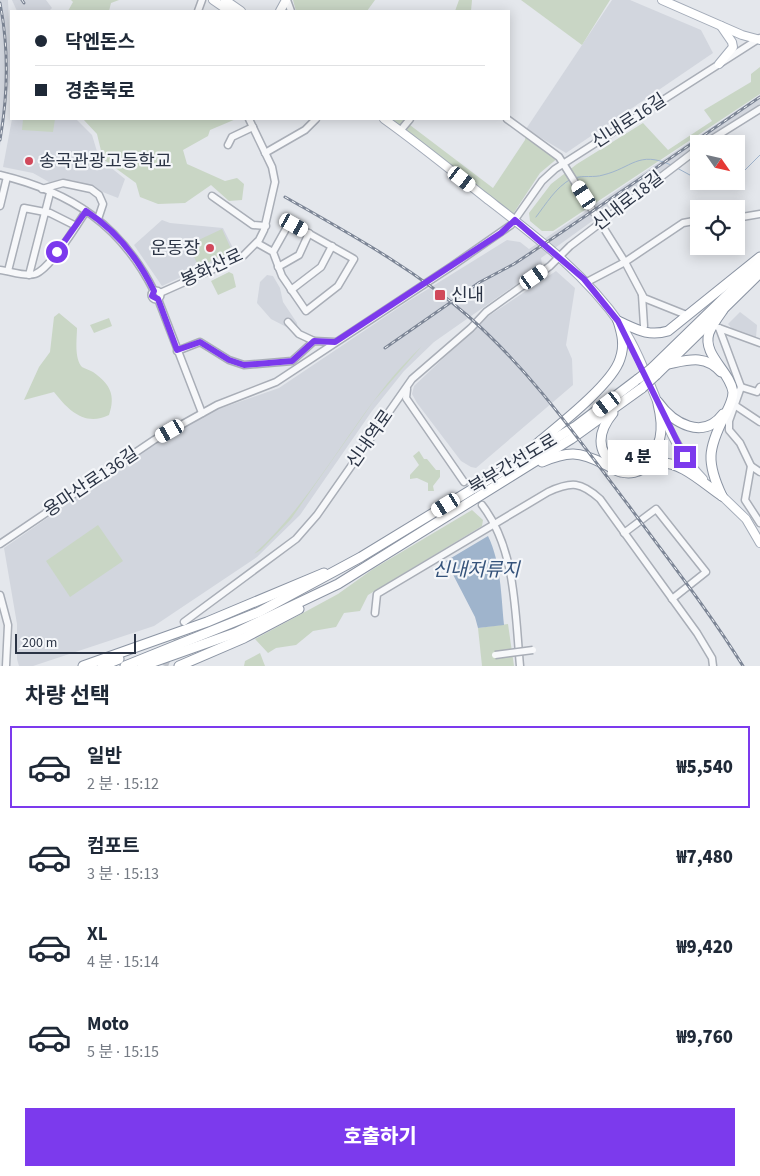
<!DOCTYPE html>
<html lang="ko">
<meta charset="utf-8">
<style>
:root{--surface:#fff;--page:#f6f6f7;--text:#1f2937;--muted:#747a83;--line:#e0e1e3;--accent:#7c3aed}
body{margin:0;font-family:"Source Sans 3","Noto Sans KR",sans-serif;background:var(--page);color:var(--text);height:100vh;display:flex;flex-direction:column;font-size:19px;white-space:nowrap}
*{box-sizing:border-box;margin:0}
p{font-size:16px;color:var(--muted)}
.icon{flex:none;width:28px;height:28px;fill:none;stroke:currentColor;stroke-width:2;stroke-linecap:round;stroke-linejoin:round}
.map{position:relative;height:666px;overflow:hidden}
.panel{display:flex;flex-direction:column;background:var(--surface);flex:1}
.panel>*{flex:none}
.top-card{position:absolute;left:10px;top:10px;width:500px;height:110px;border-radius:0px;box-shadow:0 2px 12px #0003;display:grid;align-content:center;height:110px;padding:0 25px;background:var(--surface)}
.needle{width:32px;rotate:124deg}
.fabs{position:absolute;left:690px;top:135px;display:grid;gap:10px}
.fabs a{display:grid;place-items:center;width:55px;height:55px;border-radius:0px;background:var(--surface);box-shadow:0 2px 12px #0003;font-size:25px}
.scale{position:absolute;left:15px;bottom:12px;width:121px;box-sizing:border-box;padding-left:5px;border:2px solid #2b3445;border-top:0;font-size:14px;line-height:18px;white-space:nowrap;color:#2b3445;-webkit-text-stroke:4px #f4f6f9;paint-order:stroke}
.end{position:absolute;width:22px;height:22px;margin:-11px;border:6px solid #7c3aed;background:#fff;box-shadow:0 0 0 2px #fff}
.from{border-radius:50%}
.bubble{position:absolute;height:35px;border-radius:0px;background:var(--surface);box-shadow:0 2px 12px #0003;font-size:16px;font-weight:800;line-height:35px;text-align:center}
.car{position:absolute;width:15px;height:30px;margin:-15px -8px;border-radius:6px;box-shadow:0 0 4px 1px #0007;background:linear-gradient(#fff 24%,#345 0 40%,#fff 0 76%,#345 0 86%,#fff 0)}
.top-card b{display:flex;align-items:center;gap:18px;height:48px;font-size:19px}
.top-card b+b{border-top:1px solid var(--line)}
.top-card i{width:12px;height:12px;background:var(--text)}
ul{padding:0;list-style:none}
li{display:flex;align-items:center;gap:15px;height:82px;margin:0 10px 8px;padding:0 15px;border:2px solid transparent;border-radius:0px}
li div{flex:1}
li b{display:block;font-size:19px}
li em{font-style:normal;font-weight:800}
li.selected{border-color:var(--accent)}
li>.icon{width:45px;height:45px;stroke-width:1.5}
h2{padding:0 25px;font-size:22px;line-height:60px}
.cta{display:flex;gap:10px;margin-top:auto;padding:10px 25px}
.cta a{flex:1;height:58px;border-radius:0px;background:var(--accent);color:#fff;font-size:20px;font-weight:800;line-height:58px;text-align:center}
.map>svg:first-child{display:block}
.built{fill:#d2d6de}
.green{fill:#c9d6c5}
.water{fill:#9fb4cc}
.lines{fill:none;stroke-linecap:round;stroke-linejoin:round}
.stream{stroke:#9fb4cc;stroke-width:1}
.minor-tunnel{stroke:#bfc3cb;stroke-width:6;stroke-dasharray:6 3;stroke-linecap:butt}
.minor-casing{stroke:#a9aeb7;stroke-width:9}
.major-casing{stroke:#a3abb8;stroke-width:10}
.highway-casing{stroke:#8b94a3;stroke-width:11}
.minor{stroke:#f7f8fa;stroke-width:6}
.major{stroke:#fff;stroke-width:8}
.highway{stroke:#fff;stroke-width:9}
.rail-casing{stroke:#7d8696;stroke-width:3}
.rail{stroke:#f4f6f9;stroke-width:1;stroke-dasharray:4;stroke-linecap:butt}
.minor-bridge-casing{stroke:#a9aeb7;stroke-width:9;stroke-linecap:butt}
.highway-bridge-casing{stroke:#8b94a3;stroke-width:11;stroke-linecap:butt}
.minor-bridge{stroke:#f7f8fa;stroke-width:6}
.highway-bridge{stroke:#fff;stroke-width:9}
.route{stroke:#7c3aed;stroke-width:6}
.poi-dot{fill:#d1495b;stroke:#f4f6f9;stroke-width:2}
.labels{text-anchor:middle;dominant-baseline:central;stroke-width:4.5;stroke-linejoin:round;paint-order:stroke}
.street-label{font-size:18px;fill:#2b3445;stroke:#f4f6f9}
.poi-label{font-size:18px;fill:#2b3445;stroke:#f4f6f9;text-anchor:start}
.water-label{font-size:19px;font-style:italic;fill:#34527a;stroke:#f4f6f9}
</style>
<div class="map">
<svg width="760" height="666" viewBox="0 0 760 666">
<rect width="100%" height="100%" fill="#e4e7ec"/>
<g class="built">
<polygon points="0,0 8,0 11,70 0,146"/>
<polygon points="12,0 46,0 52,8 49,11 17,11"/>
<polygon points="612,0 630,0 701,30 713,53 566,153 526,129"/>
<polygon points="760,95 760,108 699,144 541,258 542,265 534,272 434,342 404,371 372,411 300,515 257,557 154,626 33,666 19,666 17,659 17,624 4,548 141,453 213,411 279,388 407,302 507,240 520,242 529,249"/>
<polygon points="12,119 76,119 92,135 99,158 125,179 118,198 72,180 49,182 33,173 3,167"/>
<polygon points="162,220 170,223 223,228 235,252 162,286 134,245"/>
<polygon points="556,271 575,288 566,345 572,359 573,385 476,468 471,467 461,461 417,403 412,394 414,386 487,317"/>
<polygon points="267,275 273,276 280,288 283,302 297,323 298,333 271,319 257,303 260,282"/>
<polygon points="740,312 757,325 756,338 734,331 728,324"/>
</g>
<g class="green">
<polygon points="71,0 119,0 111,3 109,11 68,11 73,2"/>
<polygon points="293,0 375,0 367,11 296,11"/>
<polygon points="459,0 472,0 471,11 455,11"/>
<polygon points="521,0 610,0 582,45"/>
<polygon points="760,67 760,94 553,231 542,231 530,221 529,213 551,184 577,164 643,123 668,150 712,121 704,110 751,82 751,74"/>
<polygon points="23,119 55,119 53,132 22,130"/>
<polygon points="83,119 236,119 210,130 208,136 183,150 187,164 225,181 237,178 244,184 242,200 229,201 211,185 185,203 158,204 140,197 136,183 103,159 97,134"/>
<polygon points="388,119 402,119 493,188 525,140 526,134 559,157 540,173 513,214"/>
<polygon points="222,229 232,251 199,267 188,245"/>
<polygon points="229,272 233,274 236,287 218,295 211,281"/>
<path d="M59,313L77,328C77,339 74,358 82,367C85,369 90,370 93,372C110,384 116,395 109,415C85,427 68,410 54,392L24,400L39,367L50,352L54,317Z"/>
<polygon points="109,318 112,326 94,333 90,325"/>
<path d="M422,346L373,402L291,519L261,550L254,554C321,494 356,408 422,346Z"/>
<polygon points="419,451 424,459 427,459 436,470 440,470 440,477 433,486 434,491 428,491 428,483 417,478 410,479 410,475 419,465 413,456"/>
<polygon points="472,510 483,520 482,526 368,595 360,611 344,613 336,627 313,631 296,645 276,648 268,653 255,639 338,594 373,569"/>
<polygon points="98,525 123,561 70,597 46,561"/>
<polygon points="508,624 514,666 482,666 478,628"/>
<polygon points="260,653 265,666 244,666 245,661"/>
</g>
<path class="water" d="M488,536C501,563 501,595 504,625L478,628L475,617L446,561Z"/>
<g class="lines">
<g class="stream">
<polyline points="677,168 699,180"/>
<path d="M575,178C583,175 594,178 603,175C632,168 638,150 671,165"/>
<polyline points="736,179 760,155"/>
<polyline points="701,181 725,188 733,181"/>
<path d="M536,217C546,204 556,187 571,179"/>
</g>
<polyline class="minor-tunnel" points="165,666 180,630"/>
<g class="minor-casing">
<g id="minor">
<polyline points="287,0 291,11"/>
<polyline points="198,11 202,0"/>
<polyline points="507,119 559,157 625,262 587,282"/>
<polyline points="400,131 410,119"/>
<polyline points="704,144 760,109"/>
<polyline points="228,145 232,137 253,127"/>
<polyline points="265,153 305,130 316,119"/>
<path d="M0,175C71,192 121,225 154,291"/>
<polyline points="42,189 63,183 91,189 99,195 103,204 98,219"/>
<polyline points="212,196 253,225 266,226"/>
<polyline points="0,206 7,177"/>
<polyline points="736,218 760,214"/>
<polyline points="257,243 273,252 282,276 306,311 338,286 354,259 292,224 287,227 273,252"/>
<polyline points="278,267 299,255 309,233"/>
<path d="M0,270C10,271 25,277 35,274C50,269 77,225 86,211"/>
<polyline points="8,271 24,208 50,213 76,226"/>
<polyline points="29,275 50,193"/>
<polyline points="291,290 321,267 332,246"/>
<circle cx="156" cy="295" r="4.5"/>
<polyline points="160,293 243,256 259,240 264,230 275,182 272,167 249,119"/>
<polyline points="642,295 644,326"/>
<polyline points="158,299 202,413"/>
<polyline points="684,314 644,298 625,262 683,223 699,220"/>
<polyline points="288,322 299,334 314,341"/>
<polyline points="719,328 741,387 729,421 729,430 740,443 751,466 745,500 760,523"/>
<polyline points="719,328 760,343"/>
<polyline points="177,351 200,342 229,360 244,365 292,361 314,341 335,342"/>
<polyline points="741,387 757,392 760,387"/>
<polyline points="407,389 406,398 464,482"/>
<polyline points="736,406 760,422"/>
<polyline points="751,466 760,472"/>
<path d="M482,505C516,549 515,612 520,666"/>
<polyline points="624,533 656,509 706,572 672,599"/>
<polyline points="0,544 154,440 217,405 276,382 452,266 511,225 542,181 555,169 760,38"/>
<polyline points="0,595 8,625 6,666"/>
<path d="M375,613L377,594L548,492C572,481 581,482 600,499L697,633L712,658L713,666"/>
<polyline points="184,622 296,539 317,515 412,379 471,328 486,312 550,266 570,246 699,148"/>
</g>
</g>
<g class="major-casing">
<g id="major">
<polyline points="213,0 229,11"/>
<polyline points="225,0 241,11"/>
<polyline points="662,0 742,35 760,40"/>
<polyline points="280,11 286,0"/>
<polyline points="719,64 733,47 732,42 721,26"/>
<path d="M384,119C419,144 452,171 486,198C535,236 585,273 621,325C653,372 661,438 703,479"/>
<polyline points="719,493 746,519 760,543"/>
</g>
</g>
<g class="highway-casing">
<g id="highway">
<path d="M618,321C636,329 648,337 668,331L760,257"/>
<path d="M668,364C688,360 705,354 721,372"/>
<polyline points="652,368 758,265"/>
<polyline points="656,375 760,273"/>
<path d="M658,402C673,423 703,441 723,414"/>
<path d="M613,413C598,431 595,451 616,466"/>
<path d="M533,447C554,429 612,385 620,359C625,345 622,334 618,321"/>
<path d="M542,462C568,451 579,451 604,464C610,466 615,471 621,472C638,476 643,466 658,463C680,460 705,485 722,496"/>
<path d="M641,465C663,451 664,428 658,404"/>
<path d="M722,496C706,462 708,449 724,417C728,409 733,401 733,392C730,371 702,355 709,333C712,325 718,317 723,310"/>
<polyline points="83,666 207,622 324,573"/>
<polyline points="102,666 119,659"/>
<polyline points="125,666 259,612 361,557 576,426 638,379"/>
<polyline points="142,666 235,633 338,584 571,439 642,388"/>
<polyline points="179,666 244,638 299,609"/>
</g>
</g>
<use href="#minor" class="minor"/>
<use href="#major" class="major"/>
<use href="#highway" class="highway"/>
<g class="rail-casing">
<g id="rail">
<polyline points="22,0 24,3"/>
<path d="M0,3C9,49 8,94 0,140"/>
<path d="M285,197C348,233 413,268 468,316C531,371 579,440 629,506C668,559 709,611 743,666"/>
<polyline points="385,348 480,282 514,264 559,234 760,97"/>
</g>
</g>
<use href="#rail" class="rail"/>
<g class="minor-bridge-casing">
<polyline id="minor-bridge" points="495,655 533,650"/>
</g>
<g class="highway-bridge-casing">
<g id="highway-bridge">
<polyline points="638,379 652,368"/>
<polyline points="642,388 656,375"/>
</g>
</g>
<use href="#minor-bridge" class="minor-bridge"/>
<use href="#highway-bridge" class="highway-bridge"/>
</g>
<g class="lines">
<path class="route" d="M57,252L86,211C117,231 138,258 154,291L152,296L158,299L177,350L200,342L229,360L244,365L292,361L314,341L335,342L501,233L515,220L584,279L618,321L685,457"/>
</g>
<g class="poi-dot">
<circle cx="29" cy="161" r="5"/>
<circle cx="210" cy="248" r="5"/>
<rect x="434" y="289" width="12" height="12" rx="2.5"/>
</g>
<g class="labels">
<g class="street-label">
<text transform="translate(629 121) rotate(-33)">신내로16길</text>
<text transform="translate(628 201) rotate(-38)">신내로18길</text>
<text transform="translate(212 268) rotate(-25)">봉화산로</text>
<text transform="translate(370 439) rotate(-55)">신내역로</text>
<text transform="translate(513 464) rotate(-31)">북부간선도로</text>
<text transform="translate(91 482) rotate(-34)">용마산로136길</text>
</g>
<g class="poi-label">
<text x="39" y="161">송곡관광고등학교</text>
<text x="200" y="248" text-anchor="end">운동장</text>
<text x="451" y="295">신내</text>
</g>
<g class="water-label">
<text x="476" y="570">신내저류지</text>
</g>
</g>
</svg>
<div class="fabs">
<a><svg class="needle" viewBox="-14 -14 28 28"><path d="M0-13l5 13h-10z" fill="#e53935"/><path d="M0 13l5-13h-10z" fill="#747a83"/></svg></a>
<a><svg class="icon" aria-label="locate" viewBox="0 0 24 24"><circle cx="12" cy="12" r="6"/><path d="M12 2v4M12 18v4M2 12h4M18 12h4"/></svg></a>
</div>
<div class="scale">200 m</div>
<i class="end from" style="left:57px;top:252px"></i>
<i class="end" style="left:685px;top:457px"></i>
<div class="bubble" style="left:608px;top:440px;width:60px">4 분</div>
<i class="car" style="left:462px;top:179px;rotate:128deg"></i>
<i class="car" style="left:584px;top:195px;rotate:327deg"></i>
<i class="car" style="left:294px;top:225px;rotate:119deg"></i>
<i class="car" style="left:534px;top:277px;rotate:55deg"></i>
<i class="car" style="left:607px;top:404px;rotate:233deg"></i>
<i class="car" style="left:170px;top:431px;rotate:240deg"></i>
<i class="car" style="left:446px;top:505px;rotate:239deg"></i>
<div class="top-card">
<b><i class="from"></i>닥엔돈스</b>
<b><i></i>경춘북로</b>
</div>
</div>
<section class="panel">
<h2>차량 선택</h2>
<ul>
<li class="selected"><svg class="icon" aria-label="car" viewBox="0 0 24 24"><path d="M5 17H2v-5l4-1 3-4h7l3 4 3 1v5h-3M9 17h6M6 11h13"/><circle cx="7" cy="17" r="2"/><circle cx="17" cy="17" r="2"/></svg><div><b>일반</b><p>2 분 · 15:12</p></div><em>₩5,540</em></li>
<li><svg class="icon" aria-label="car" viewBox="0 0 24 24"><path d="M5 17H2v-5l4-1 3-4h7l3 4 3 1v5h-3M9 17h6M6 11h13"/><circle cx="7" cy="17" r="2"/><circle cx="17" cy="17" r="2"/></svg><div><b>컴포트</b><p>3 분 · 15:13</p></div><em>₩7,480</em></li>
<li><svg class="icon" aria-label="car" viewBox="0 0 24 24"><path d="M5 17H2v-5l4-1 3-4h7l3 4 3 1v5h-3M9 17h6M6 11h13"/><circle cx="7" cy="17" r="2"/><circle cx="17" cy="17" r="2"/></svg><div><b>XL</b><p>4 분 · 15:14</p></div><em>₩9,420</em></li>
<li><svg class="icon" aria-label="car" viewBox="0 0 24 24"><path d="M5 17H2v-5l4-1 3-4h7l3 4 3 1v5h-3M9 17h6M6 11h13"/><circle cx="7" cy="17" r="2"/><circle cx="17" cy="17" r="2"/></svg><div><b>Moto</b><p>5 분 · 15:15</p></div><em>₩9,760</em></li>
</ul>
<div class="cta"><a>호출하기</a></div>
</section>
